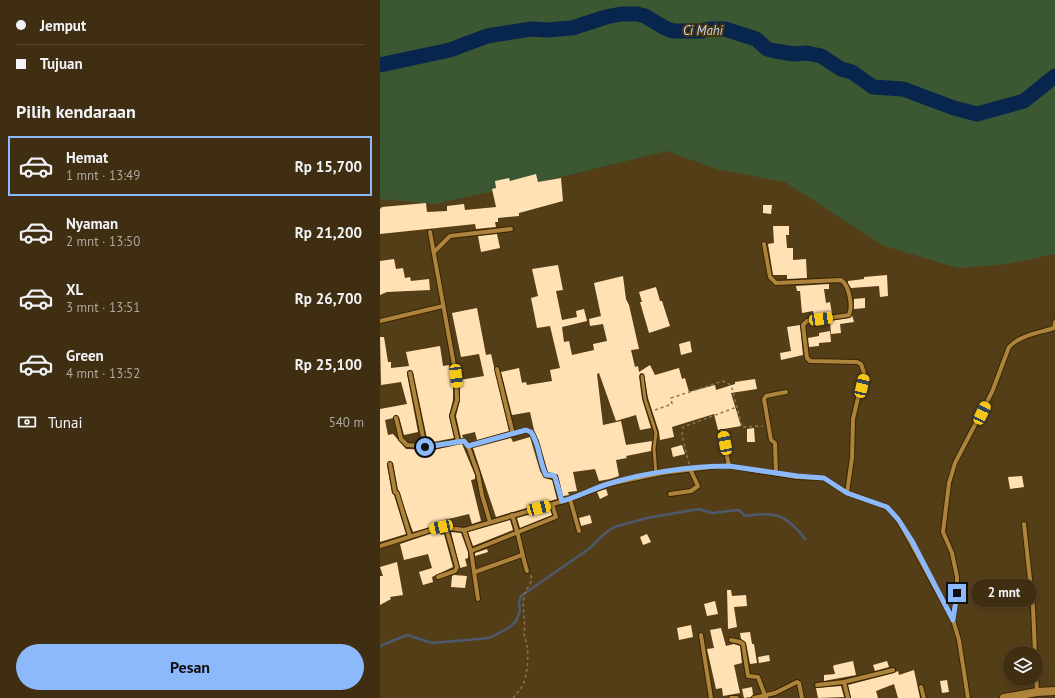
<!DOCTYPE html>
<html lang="id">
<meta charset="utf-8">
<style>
:root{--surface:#3f2e12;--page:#4a3a20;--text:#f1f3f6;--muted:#ada89f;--line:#584a32;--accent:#8cb9fc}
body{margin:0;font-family:"PT Sans",sans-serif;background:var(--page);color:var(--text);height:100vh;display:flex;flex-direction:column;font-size:15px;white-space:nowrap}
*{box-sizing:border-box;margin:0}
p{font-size:13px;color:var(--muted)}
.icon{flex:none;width:22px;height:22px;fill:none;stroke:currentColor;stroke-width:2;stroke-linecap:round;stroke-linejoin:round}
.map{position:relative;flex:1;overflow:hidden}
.details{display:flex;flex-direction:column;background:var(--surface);width:380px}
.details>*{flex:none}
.guide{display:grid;align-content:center;height:88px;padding:0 16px;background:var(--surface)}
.fabs{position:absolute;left:623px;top:646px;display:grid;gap:8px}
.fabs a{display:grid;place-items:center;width:40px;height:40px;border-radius:50%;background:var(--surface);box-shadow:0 2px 6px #0003,0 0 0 1px var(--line);font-size:20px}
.end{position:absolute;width:18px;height:18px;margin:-9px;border:5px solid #8cb9fc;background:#111;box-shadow:0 0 0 2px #111}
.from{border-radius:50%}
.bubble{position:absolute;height:28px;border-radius:14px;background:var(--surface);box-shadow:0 2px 6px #0003,0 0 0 1px var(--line);font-size:13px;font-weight:700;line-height:28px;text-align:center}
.car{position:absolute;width:12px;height:24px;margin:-12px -6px;border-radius:5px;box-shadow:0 0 3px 1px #0007;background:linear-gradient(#f5c518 24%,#345 0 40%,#f5c518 0 76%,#345 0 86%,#f5c518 0)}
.guide b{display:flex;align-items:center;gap:14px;height:38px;font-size:15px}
.guide b+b{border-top:1px solid var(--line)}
.guide i{width:10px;height:10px;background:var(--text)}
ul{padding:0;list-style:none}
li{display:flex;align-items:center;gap:12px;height:60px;margin:0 8px 6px;padding:0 8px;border:2px solid transparent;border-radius:0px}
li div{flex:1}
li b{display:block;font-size:15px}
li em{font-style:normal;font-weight:700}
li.active{border-color:var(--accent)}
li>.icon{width:36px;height:36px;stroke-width:1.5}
h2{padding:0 16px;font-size:18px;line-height:48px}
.pay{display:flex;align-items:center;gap:10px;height:44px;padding:0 16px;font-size:15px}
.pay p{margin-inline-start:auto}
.cta{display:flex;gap:8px;margin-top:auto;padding:8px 16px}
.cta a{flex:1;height:46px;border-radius:24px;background:var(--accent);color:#111;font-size:16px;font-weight:700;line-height:46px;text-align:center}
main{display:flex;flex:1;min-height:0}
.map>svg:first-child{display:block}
.green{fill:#3b5832}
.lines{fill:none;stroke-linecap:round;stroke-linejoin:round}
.stream{stroke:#4d5a6d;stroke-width:2.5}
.river{stroke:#08254e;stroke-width:15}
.building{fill:#ffe1b4}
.lane-casing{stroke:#392400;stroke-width:5}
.street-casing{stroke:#392400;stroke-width:6}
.secondary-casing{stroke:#392400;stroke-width:10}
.path{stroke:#8c7652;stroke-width:1.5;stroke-dasharray:3 3;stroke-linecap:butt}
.lane{stroke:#ae843c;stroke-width:3}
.street{stroke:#ae843c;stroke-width:4}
.secondary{stroke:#ae843c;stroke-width:8}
.route{stroke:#8cb9fc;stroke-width:5}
.labels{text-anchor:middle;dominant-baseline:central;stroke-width:4;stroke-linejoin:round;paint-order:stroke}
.water-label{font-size:13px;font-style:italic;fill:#c4d7f4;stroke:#49340c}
</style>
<main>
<section class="details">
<div class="guide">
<b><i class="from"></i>Jemput</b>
<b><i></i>Tujuan</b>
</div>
<h2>Pilih kendaraan</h2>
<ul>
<li class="active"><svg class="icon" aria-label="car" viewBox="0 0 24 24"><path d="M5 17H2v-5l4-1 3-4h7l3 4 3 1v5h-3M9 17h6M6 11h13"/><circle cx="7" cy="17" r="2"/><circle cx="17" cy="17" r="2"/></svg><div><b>Hemat</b><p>1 mnt · 13:49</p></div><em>Rp 15,700</em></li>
<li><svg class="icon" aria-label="car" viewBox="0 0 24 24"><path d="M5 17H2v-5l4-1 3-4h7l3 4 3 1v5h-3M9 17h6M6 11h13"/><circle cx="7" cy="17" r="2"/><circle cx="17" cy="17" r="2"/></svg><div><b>Nyaman</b><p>2 mnt · 13:50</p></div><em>Rp 21,200</em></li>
<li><svg class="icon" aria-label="car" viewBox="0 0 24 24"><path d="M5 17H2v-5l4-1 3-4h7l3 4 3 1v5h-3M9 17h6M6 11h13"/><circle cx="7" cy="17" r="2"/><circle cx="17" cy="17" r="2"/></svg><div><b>XL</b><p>3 mnt · 13:51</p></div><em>Rp 26,700</em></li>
<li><svg class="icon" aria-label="car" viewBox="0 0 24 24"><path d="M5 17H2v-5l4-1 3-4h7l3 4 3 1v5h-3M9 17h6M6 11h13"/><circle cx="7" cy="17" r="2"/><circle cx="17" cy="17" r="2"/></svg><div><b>Green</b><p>4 mnt · 13:52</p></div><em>Rp 25,100</em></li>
</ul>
<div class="pay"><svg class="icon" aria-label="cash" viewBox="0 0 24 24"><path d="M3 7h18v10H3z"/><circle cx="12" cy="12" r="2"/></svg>Tunai<p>540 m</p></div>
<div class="cta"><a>Pesan</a></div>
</section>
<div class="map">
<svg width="675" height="698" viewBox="0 0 675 698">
<rect width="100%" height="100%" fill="#543e18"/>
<polygon class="green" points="0,0 675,0 675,254 628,264 578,268 504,246 405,182 336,169 287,151 181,177 54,204 0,199"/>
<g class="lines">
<path class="stream" d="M0,646L27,635L52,643L109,638L130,627L136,621L140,611L139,602L141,596L210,548L223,535L234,527L267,518L319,509L332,513L359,510L365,516C395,511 406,514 425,539"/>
<polyline class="river" points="0,65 70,50 107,36 151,29 167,30 192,28 226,17 241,14 257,14 265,16 285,28 293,31 322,31 329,29 345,29 376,39 387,49 395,51 414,54 427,53 441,56 461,69 472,72 493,87 523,89 574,108 597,114 644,101 675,76"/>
</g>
<g class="building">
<polygon points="156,174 158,182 181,178 183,201 139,213 139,216 118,218 118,222 115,222 116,227 96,229 95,224 0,234 0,209 2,207 46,203 47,212 67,211 67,206 84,204 85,210 116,207 112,189 116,188 115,181 129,178 130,181"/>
<polygon points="383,205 392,205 391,214 383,213"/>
<polygon points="393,226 409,226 409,235 406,235 407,248 413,248 413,260 426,259 427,278 407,279 407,275 393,275 388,244 394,243"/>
<polygon points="117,234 120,248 101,252 98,236"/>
<polygon points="14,259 16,269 23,268 25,278 30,277 31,281 49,279 50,290 7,292 0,295 0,261"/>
<polygon points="178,265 183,290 176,291 182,320 197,317 196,311 204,309 207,321 182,327 184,342 189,341 192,355 214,350 213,344 227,341 223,324 210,326 209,319 221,316 214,283 243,276 246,299 249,305 259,349 251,350 255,367 258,366 259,372 270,365 275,375 299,368 302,379 305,378 309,392 335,385 336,390 355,384 355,382 375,379 377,389 351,393 361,426 338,430 334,414 292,427 294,437 280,440 279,432 268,398 264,374 261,373 259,376 262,399 271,428 260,430 256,415 236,421 219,373 217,374 223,425 241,421 246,445 272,441 271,451 246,456 247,458 236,460 239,476 230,479 219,481 215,469 193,472 197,491 188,492 189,495 183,496 178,475 168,472 167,469 159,441 154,430 150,412 132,415 121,372 139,368 142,383 146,382 147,385 172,381 170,370 180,368 170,326 157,328 151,298 158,296 152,269"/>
<polygon points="507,275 508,296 500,297 499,286 471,288 468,283 468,281 484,279 484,277"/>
<polygon points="449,284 449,289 444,289 446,303 450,302 452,314 434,316 433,311 422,313 420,291 417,291 416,286"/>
<polygon points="276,287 280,301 282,301 290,326 269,333 260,302 262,302 259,292"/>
<polygon points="485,298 485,308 474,309 474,299"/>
<polygon points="97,308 106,355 111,354 129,431 97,440 95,432 82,435 83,438 81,438 76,416 80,400 80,380 104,376 99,354 81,357 72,313"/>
<polygon points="472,315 474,322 460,324 461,333 451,334 450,321 469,318"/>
<polygon points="420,325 423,355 401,360 400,353 411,351 407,327"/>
<polygon points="450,331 451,342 439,343 439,346 429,347 428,338 439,336 439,333"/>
<polygon points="0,337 4,337 8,362 11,362 11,368 29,366 26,352 60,346 63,366 69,365 71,382 73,382 73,400 69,416 74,438 48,443 33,372 30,370 27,374 38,432 24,435 19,417 16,415 13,418 5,420 8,435 13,434 26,449 53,450 82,444 95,475 95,479 91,480 101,521 92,524 89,514 56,522 57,525 33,532 18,490 13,463 9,461 7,465 12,493 14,495 26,534 0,542 0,409 27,404 21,382 1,385"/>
<polygon points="310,341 312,352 301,355 299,344"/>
<polygon points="374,428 375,442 367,442 367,429"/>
<polygon points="150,437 160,471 164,478 172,480 177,499 116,517 93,448 131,438 133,442"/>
<polygon points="302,445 305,454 293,457 291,448"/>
<polygon points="642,476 644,487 630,489 628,477"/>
<polygon points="226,489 228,495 220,499 217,492"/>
<polygon points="170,509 172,515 140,528 137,518"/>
<polygon points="210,515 212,523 201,526 199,518"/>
<polygon points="130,520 133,530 93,546 88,532"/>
<polygon points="59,531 61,535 64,534 73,567 52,577 53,582 43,585 39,572 52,568 48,554 24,560 20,544"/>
<polygon points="71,532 81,533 88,552 88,558 85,559 87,566 80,568"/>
<polygon points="267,534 271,542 263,545 260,537"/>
<polygon points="107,549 108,552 95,556 95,553"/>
<polygon points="17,562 23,595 10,597 11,599 0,605 0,576 3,576 0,567"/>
<polygon points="74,575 87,576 85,588 71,587 72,576"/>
<polygon points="347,590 351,590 352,596 366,595 367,606 354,607 357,627 348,629"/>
<polygon points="335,601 338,614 327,616 324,604"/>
<polygon points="311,625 313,637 299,640 297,628"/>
<polygon points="341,628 346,646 354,644 360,646 362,663 354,665 360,693 343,696 342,688 336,689 327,649 334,648 330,630"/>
<polygon points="370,632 372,644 374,644 377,663 370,664 366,643 361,639 360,633"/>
<polygon points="389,655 390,661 379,663 378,657"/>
<polygon points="473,661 476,675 444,681 444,675 455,674 453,666 455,665"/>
<polygon points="507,661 509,667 495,671 493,665"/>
<polygon points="534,670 540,698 518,698 514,684 496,691 498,698 471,698 468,685 514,673 518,671 519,675"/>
<polygon points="567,680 569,692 562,693 560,681"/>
<polygon points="461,686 464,697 438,698 436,688"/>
<polygon points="372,687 373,695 371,697 364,698 362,689"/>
</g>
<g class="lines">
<g class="lane-casing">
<polyline id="lane" points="262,376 265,399 276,433 274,449 276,474"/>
</g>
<g class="street-casing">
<g id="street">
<polyline points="50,232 76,376 77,400 72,416 78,441"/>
<path d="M384,244L390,277L396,283L461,280C469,285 473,306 469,315L427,321L423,325L427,358L430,361L477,362L481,364L484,373L473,419L472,458L467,493"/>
<polyline points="54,252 70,236 131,229"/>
<polyline points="0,321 63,306"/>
<polyline points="117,369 133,434"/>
<polyline points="30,373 45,447"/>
<path d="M16,418L21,439L27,445L52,447L78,441H84L88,446L146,430L151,432C160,445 159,462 166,475L175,477L181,501"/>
<polyline points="342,432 349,466"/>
<polyline points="88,446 98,474 102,495 110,522"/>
<polyline points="10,464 15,492 17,493 30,536"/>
<polyline points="396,473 395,443 391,440 384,399 386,396 406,392"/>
<polyline points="290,494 311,491 318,486 310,469"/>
<polyline points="190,499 199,531"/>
<path d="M132,515C139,533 141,552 147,571"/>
<polyline points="644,524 653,607 655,653"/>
<polyline points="84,530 91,551 98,599"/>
<polyline points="0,546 61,527 84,530 190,499 229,484 282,473 338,466 349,466 417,477 444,478 467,493 507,507 518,519 573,620 579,640 588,698"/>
<polyline points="91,551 176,517 172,504"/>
<polyline points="95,572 142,555"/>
<polyline points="58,577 75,571 77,567 66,528"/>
<path d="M573,619L577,593V577L572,553L563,532L569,483L575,463L612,392L629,347C640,335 659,333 674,328L675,322"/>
<polyline points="321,635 331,698"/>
<polyline points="351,640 360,642 363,644 368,676 378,677 386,698"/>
<polyline points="656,676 657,692"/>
<polyline points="437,685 464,682"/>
<polyline points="541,687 544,698"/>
<polyline points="351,698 357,698"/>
<polyline points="374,698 395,693 417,682 419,683 422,698"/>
<polyline points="468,698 464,682 513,670"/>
</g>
</g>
<g class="secondary-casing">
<polyline id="secondary" points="624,698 657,692 675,691"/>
</g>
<g class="path">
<polyline points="275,410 292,404 291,398 343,381 349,384 352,388 362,427 383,426"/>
<polyline points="309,464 302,435 303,427 357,407"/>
<path d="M133,698C137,693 142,688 144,682C148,670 150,647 144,637C146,623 142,609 144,595C146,588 153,584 151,575"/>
</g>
<use href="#lane" class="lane"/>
<use href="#street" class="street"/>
<use href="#secondary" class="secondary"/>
</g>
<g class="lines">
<path class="route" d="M45,447L84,441L88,446L146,430L151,432C160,445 159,462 166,475H173L175,477L182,501C198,497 212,489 228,484C262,473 312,466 349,466L417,476L444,478L467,493L507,507L518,519L532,541L573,620L577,593"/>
</g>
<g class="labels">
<g class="water-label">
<text x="323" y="30">Ci Mahi</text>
</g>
</g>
</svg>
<div class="fabs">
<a><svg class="icon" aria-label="layers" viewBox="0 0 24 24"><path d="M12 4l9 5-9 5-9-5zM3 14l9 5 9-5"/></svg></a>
</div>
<i class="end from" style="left:45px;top:447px"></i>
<i class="end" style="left:577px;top:593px"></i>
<div class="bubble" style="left:591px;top:579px;width:66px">2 mnt</div>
<i class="car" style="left:441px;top:319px;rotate:82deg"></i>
<i class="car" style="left:76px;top:376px;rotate:174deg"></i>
<i class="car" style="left:482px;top:386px;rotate:13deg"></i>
<i class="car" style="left:602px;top:413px;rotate:25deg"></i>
<i class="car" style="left:345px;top:443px;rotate:349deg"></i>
<i class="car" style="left:159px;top:508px;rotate:75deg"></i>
<i class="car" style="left:61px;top:527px;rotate:258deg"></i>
</div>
</main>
